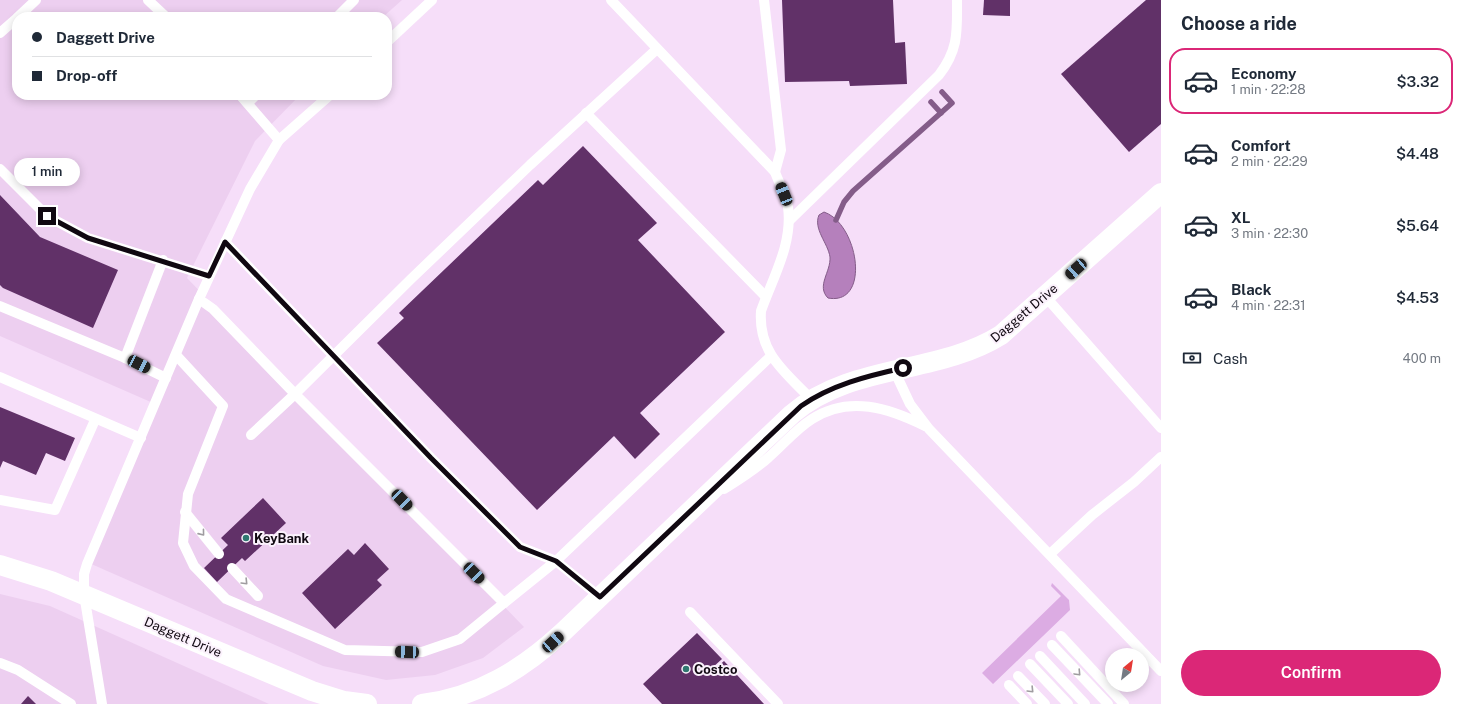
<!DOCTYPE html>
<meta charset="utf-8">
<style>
:root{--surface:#fff;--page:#f2f2f3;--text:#1f2937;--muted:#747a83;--line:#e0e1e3;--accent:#db2777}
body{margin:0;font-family:"Public Sans",sans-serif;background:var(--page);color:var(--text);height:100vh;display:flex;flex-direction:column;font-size:15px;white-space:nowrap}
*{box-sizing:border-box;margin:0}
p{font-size:13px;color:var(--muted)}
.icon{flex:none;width:22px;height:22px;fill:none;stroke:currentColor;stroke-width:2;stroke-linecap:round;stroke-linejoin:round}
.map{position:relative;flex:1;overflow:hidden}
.side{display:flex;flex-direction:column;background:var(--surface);width:300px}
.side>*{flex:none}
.hud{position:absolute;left:12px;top:12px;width:380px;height:88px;border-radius:16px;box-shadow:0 2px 10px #0003;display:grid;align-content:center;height:88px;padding:0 20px;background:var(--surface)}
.needle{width:26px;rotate:30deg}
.controls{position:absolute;left:1105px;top:648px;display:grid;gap:8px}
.controls a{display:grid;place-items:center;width:44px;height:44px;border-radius:50%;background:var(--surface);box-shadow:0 2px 10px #0003;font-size:20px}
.end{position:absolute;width:18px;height:18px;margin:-9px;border:5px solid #100811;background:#fff;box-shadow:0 0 0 2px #fff}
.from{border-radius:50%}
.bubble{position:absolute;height:28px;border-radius:14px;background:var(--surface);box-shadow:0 2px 10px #0003;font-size:13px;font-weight:600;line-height:28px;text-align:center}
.car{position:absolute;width:12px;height:24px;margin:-12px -6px;border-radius:5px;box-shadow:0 0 3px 1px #0007;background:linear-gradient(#222 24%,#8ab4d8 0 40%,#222 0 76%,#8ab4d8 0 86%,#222 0)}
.hud b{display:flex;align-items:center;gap:14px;height:38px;font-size:15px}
.hud b+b{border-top:1px solid var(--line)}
.hud i{width:10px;height:10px;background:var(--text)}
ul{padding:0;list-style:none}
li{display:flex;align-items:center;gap:12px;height:66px;margin:0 8px 6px;padding:0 12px;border:2px solid transparent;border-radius:16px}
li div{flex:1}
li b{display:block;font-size:15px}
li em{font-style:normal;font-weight:600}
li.on{border-color:var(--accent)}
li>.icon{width:36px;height:36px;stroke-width:1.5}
h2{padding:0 20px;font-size:18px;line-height:48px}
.pay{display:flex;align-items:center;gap:10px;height:44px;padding:0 20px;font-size:15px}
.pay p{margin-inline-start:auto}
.primary-button{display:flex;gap:8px;margin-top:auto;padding:8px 20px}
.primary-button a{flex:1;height:46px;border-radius:24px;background:var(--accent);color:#fff;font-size:16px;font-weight:600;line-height:46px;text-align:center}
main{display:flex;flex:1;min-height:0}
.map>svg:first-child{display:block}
.built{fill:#edcff0}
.green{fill:#dcace3}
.water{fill:#b580bc;stroke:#845c89}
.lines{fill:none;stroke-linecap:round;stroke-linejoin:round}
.stream{stroke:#845c89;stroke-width:5.5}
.building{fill:#613168}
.service{stroke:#fff;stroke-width:10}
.minor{stroke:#fff;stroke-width:20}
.oneway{stroke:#9f9ca0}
.route{stroke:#100811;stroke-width:5}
.poi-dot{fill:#2f7770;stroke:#fbf1fc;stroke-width:1.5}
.labels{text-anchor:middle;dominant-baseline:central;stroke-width:4;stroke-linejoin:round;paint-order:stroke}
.street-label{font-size:13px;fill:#100811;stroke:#fbf1fc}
.poi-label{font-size:13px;font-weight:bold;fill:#100811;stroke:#fbf1fc;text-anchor:start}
</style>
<main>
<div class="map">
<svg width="1161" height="704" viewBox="0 0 1161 704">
<rect width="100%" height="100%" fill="#f6def9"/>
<g class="built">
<polygon points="0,0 402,0 383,17 17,17 17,95 300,95 255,141 187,278 524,627 483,658 435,675 386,680 323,666 89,563 153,403 0,336"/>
<polygon points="0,594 50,606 269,704 0,704"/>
</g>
<polygon class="green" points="1052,583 1069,600 1070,610 993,684 982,673 1061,596 1051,586"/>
<path class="water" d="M824,212C859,224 871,306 828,298C816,286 831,272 830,257C828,243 813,229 819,215Z"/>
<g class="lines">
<g class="stream">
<polyline points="931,102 941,113"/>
<polyline points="836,220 844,202 853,191 952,103 942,92"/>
</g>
</g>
<g class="building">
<polygon points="782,0 893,0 895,43 905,42 907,84 850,86 849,81 785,82"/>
<polygon points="984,0 1010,0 1010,16 983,15"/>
<polygon points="1146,0 1161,0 1161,124 1129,152 1061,74"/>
<polygon points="583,146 657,223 638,240 725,332 640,413 660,434 635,459 614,436 537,510 377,343 404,318 399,313 538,180 543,185"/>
<polygon points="0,195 40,237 118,270 93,328 3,288 0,285"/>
<polygon points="0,407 75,438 65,461 46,453 36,475 3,461 0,468"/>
<polygon points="263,498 286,523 245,561 242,558 217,582 204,568 228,545 221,538"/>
<polygon points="365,543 389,569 377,580 382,585 335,629 302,593 348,549 354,555"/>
<polygon points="697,633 722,659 712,668 714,670 724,661 764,704 662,704 643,684"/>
<polygon points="28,696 36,704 21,704"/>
</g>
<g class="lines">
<g class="service">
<polyline points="148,0 166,17"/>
<path d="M611,0L775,172C779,183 786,195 788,207C793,244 773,277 761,311C758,353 785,372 811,399"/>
<polyline points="764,0 781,150 775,172"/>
<polyline points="18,17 36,0"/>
<polyline points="337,17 354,0"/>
<polyline points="0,33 17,18"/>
<polyline points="387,42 432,0"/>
<polyline points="657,49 530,165 411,279 295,394 504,603 556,561 771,356"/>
<polyline points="240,95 279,140"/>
<polyline points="248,103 256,95"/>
<polyline points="586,113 766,297"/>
<polyline points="0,169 47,216 88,238 209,276"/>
<path d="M789,221L939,75C959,49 957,31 957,0"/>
<polyline points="225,242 431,458 520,547 556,561 600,597"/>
<polyline points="1045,296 1161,428"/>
<polyline points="199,299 213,309 295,394 251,435"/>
<polyline points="0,306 125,358 166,378"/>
<polyline points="176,355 223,406 188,494 183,543 194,566 226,599 345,650 422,652 460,639 504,603"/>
<polyline points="125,358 163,260"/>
<polyline points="894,370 910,404 929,429 1161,671"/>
<polyline points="0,377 141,438"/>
<path d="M724,489C740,479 755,470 769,457C783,445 796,429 812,419C849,395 889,408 925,426"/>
<polyline points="0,500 55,510 95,420"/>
<polyline points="185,512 219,554"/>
<polyline points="1050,554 1092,515 1134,482 1161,457"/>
<polyline points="232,568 258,596"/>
<polyline points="690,612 778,704"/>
<polyline points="1061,636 1124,704"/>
<polyline points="1052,645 1108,704"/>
<polyline points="1040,656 1085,704"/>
<polyline points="0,663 18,670 71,704"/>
<polyline points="1030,664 1068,704"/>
<polyline points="1018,676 1045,704"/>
<polyline points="1009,685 1027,704"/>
<polyline points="102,704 84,594 84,574 87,564 199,299 250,189 279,140 330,95"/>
</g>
<g class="minor">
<polyline points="0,565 51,581 312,691 344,701 367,704"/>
<path d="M422,704C478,697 523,669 563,632L792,414C852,363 937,375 1001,335L1161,193"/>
</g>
</g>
<defs><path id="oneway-chevron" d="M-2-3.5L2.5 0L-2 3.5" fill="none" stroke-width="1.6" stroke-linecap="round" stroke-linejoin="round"/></defs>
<g class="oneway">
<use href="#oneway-chevron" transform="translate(202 533) rotate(51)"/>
<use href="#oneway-chevron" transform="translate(245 582) rotate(46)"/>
<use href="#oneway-chevron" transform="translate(1078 673) rotate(47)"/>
<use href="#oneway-chevron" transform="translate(1031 690) rotate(46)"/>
</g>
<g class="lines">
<path class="route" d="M47,216L88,238L209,276L225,242L431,458L520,547L556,561L600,597L801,406C831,385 867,376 903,368"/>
</g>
<g class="poi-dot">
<circle cx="246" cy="538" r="4"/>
<circle cx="686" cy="669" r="4"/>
</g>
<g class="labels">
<g class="street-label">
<text transform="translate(1024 313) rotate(-40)">Daggett Drive</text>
<text transform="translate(183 637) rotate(23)">Daggett Drive</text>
</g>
<g class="poi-label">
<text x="254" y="538">KeyBank</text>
<text x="694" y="669">Costco</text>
</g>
</g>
</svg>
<div class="controls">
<a><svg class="needle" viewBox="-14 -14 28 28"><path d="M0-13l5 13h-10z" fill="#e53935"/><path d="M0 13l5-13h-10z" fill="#747a83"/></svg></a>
</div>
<i class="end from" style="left:903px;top:368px"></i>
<i class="end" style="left:47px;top:216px"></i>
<div class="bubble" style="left:14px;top:158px;width:66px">1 min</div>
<i class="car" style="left:784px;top:194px;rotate:338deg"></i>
<i class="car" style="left:1076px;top:269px;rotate:228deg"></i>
<i class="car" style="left:139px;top:364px;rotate:117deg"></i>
<i class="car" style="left:402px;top:500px;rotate:136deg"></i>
<i class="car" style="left:474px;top:573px;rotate:135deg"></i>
<i class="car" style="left:553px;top:642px;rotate:48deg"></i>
<i class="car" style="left:407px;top:652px;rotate:272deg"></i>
<div class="hud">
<b><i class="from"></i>Daggett Drive</b>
<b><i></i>Drop-off</b>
</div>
</div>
<section class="side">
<h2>Choose a ride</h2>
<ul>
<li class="on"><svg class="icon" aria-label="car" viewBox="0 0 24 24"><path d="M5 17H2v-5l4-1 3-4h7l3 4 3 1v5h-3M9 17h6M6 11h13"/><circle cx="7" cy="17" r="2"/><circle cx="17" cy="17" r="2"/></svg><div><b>Economy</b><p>1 min · 22:28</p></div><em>$3.32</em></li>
<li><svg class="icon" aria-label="car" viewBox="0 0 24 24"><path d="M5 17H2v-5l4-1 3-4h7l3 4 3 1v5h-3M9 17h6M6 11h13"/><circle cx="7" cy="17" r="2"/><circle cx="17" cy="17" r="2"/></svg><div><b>Comfort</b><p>2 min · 22:29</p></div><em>$4.48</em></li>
<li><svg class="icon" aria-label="car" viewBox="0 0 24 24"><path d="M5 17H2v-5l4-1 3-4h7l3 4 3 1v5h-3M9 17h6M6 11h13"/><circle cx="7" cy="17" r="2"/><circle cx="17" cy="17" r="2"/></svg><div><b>XL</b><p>3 min · 22:30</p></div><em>$5.64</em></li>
<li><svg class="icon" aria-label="car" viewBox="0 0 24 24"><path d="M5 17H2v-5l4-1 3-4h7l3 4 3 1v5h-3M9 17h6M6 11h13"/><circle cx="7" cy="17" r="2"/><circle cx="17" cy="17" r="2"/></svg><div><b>Black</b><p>4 min · 22:31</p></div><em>$4.53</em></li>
</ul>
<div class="pay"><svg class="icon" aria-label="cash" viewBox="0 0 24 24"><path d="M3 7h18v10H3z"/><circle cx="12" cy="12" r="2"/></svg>Cash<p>400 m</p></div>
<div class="primary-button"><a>Confirm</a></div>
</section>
</main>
